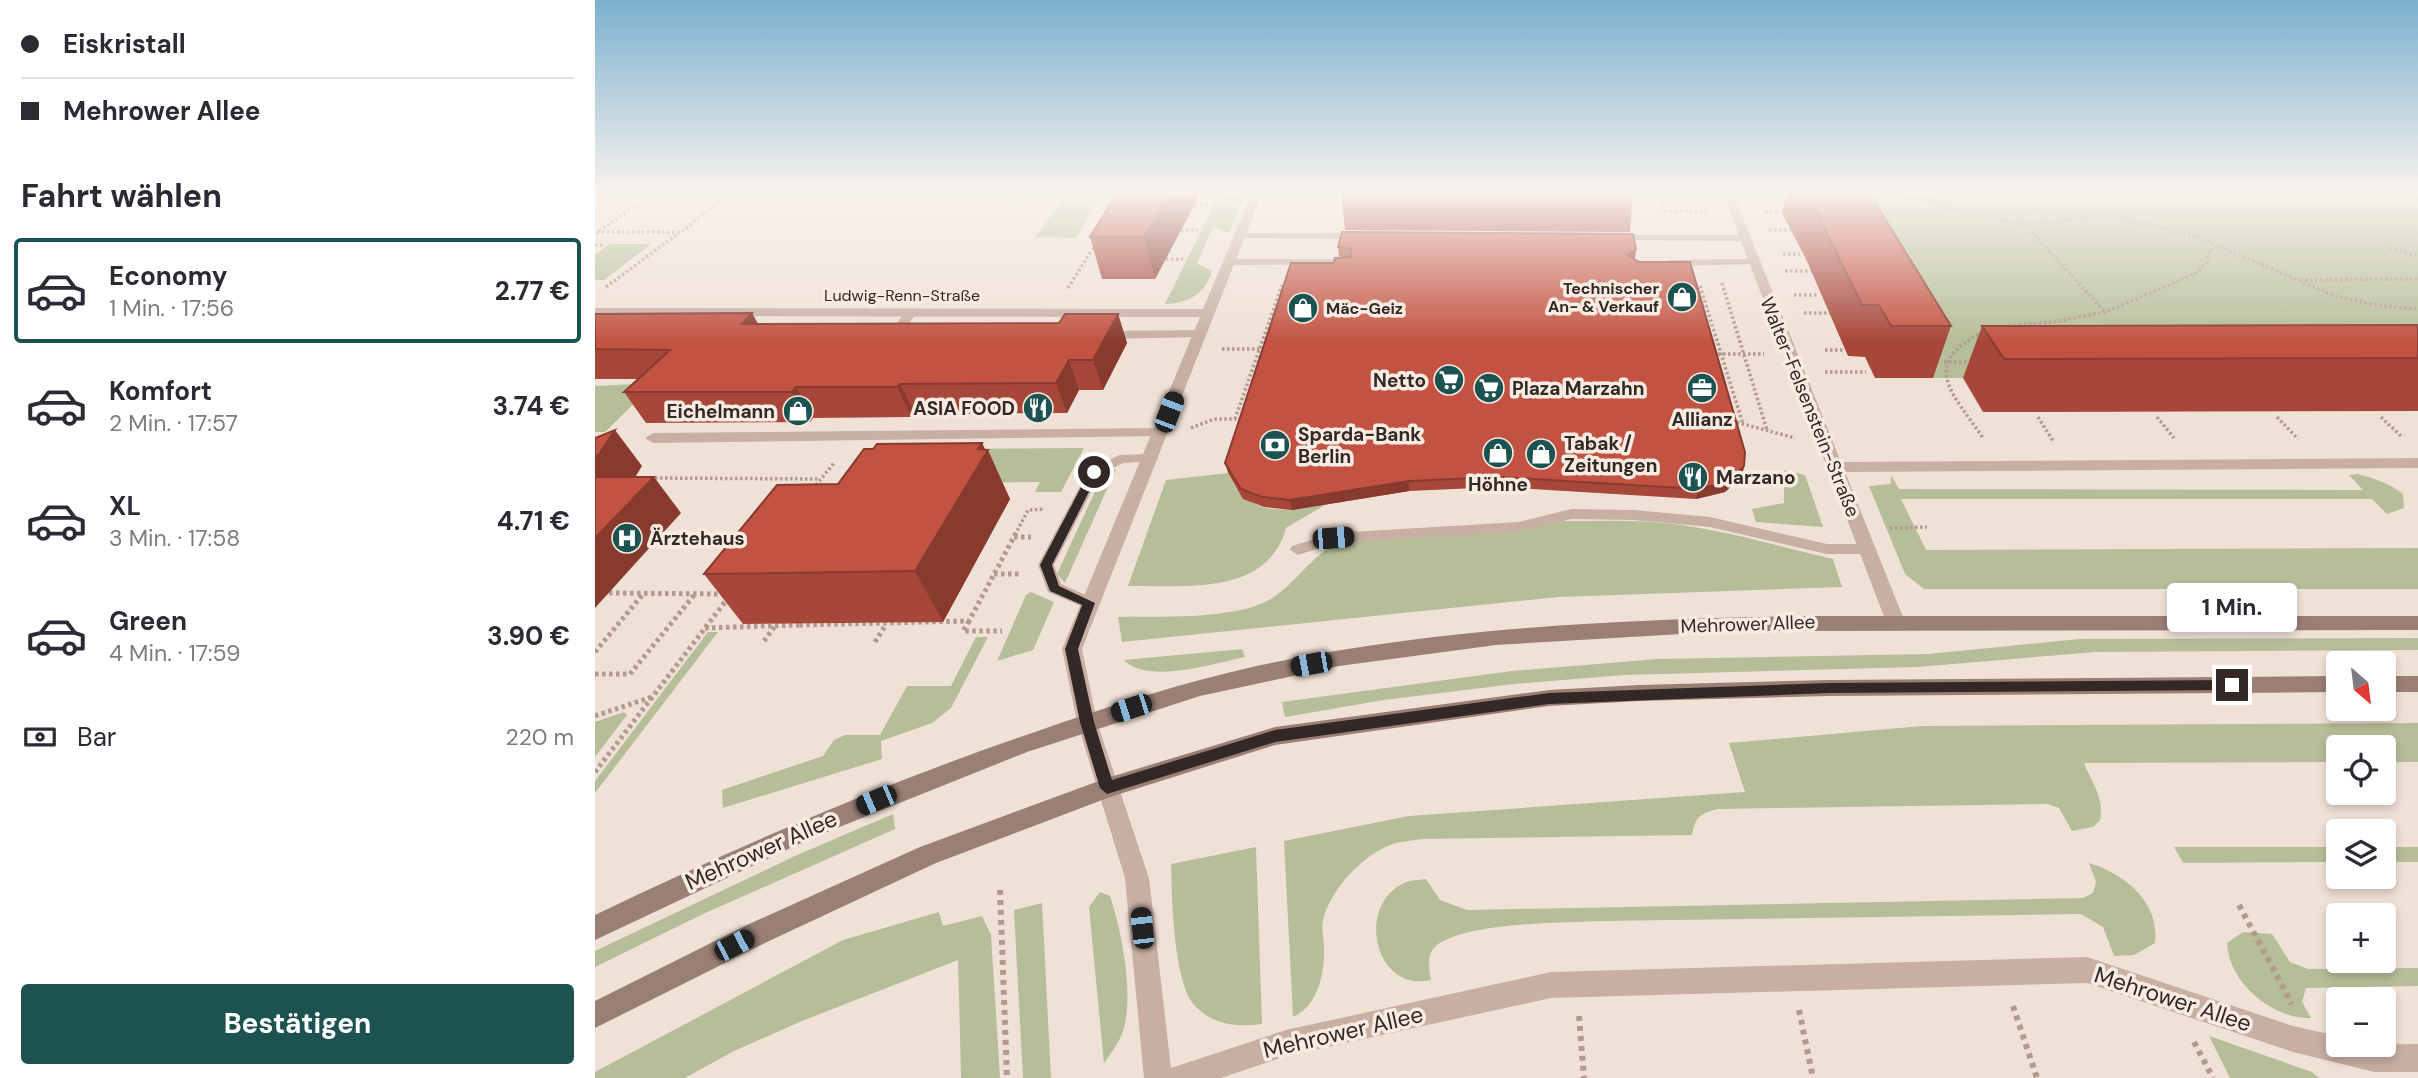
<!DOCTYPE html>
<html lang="de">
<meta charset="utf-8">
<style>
:root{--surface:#fff;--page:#f2f2f3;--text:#2b2b33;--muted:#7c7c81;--line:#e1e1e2;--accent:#1c5250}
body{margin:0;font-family:"DM Sans",sans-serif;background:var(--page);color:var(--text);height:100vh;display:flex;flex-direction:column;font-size:26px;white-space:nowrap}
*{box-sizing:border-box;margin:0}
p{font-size:23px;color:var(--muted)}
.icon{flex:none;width:38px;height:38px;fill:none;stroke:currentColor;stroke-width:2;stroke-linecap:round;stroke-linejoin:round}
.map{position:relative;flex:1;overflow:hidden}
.details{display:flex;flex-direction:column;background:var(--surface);width:595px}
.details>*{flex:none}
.top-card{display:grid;align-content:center;height:154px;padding:0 21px;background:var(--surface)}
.needle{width:46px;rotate:152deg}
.fabs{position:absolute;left:1731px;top:651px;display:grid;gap:14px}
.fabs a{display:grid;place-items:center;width:70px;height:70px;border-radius:7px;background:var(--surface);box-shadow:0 4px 10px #0003;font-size:35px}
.end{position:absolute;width:32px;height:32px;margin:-16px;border:9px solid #322825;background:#fff;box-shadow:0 0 0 4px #fff}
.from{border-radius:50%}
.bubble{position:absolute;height:49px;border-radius:7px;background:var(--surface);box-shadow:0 4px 10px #0003;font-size:23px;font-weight:700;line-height:49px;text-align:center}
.car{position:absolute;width:21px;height:42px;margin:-21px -10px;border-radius:9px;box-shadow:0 0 5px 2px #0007;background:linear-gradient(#222 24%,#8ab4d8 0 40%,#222 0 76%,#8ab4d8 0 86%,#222 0)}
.top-card b{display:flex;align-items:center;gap:24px;height:66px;font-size:26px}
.top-card b+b{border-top:2px solid var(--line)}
.top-card i{width:18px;height:18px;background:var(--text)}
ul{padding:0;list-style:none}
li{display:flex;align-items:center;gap:21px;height:105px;margin:0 14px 10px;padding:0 7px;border:4px solid transparent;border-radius:7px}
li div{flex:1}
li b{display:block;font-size:26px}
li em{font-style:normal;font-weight:700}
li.active{border-color:var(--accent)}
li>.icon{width:63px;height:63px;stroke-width:1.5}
h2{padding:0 21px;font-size:32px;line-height:84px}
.pay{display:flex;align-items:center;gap:18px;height:77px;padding:0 21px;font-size:26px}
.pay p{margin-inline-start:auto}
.primary-button{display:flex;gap:14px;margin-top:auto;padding:14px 21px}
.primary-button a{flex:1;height:80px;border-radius:7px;background:var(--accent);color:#fff;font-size:28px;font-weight:700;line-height:80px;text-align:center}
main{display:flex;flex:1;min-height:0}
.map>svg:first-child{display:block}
.green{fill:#b5be98}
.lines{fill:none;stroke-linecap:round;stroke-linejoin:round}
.path-far2{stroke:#b29a8e;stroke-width:3.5;stroke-dasharray:2.5 2.5;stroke-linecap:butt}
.path-far1{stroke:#b29a8e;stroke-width:5;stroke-dasharray:3.5 3.5;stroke-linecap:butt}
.path{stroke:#b29a8e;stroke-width:6;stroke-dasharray:5 5;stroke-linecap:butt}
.service{fill:#c7b0a3;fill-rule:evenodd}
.pedestrian{fill:#c7b0a3;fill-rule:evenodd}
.minor{fill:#c7b0a3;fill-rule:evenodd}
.secondary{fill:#9a7f75;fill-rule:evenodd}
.wall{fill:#a74739}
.shaded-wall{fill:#883a2e}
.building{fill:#c25342;stroke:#883a2e;stroke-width:2}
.route{fill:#322825}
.labels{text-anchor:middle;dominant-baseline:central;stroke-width:7;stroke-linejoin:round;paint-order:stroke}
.far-poi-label{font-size:16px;font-weight:bold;fill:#322825;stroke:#f8ece2;text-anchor:end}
.far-street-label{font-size:16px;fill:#322825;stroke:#f8ece2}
.poi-label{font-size:19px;font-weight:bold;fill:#322825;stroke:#f8ece2;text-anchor:start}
.street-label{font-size:19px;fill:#322825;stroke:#f8ece2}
.near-street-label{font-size:23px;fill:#322825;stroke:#f8ece2}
</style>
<main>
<section class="details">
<div class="top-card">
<b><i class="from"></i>Eiskristall</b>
<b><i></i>Mehrower Allee</b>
</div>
<h2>Fahrt wählen</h2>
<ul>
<li class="active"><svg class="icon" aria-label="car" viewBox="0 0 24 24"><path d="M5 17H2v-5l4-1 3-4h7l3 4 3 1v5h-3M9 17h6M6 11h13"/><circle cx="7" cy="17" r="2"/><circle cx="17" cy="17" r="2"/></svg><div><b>Economy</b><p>1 Min. · 17:56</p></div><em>2.77 €</em></li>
<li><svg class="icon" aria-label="car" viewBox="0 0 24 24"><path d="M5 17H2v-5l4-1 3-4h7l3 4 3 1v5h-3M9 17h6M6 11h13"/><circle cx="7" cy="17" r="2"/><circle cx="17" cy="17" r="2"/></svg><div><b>Komfort</b><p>2 Min. · 17:57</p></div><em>3.74 €</em></li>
<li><svg class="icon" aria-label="car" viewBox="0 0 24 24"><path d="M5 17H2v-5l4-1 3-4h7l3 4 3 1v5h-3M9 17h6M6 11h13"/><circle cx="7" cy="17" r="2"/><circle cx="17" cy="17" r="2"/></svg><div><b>XL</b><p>3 Min. · 17:58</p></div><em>4.71 €</em></li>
<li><svg class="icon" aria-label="car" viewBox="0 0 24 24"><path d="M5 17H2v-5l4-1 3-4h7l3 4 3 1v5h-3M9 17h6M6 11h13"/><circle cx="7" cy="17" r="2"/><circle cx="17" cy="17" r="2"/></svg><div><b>Green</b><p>4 Min. · 17:59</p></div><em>3.90 €</em></li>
</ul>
<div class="pay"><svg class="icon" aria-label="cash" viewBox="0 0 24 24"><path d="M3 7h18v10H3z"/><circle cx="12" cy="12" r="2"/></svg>Bar<p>220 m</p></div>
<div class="primary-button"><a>Bestätigen</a></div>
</section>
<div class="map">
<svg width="1823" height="1078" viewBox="0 0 1823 1078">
<rect width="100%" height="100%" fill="#f0e1d7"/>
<g class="green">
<polygon points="475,191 509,191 481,238 440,237"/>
<path d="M626,191L648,198L634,233L618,227L602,263L617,271C610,294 594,303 570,304Z"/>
<polygon points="1234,191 1819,191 1823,194 1823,377 1338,378"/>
<polygon points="14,244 56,244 9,280 0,280 0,255"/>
<polygon points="60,383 10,432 0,432 0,386"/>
<polygon points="489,448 466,492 440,492 445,482 307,484 330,449"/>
<polygon points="521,469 470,583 462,574 508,474"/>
<polygon points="1189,470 1210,475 1228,527 1161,522 1157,509 1189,503"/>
<path d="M633,473C654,521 693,511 735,502L691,528C672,597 589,585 533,586L571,480Z"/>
<path d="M1762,474C1779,478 1794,483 1808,494L1809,508L1792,514L1777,499H1306L1331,550L1823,548V589H1329L1310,574L1274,486L1296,484V475L1304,489L1768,490L1754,475Z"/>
<path d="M968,521C1009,521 1051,519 1092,526C1141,533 1190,548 1238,559L1247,587L963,597L527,642L523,617C564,616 638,620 674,600C704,583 717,550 751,541L914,532Z"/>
<polygon points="436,592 459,602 438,650 402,661 431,595"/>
<polygon points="113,632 123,632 0,793 0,781"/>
<polygon points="381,637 393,637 356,708 337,723 286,741 287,759 128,808 127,790 228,756 239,740 250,735 285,735 312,686 356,686"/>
<polygon points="1823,638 1823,650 1501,652 1322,667 1029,675 919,684 789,700 690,717 687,702 917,671 1063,659 1334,654 1484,639"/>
<path d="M647,649L650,657C621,663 552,685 529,660Z"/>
<polygon points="29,712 32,715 0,757 0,722"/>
<path d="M1823,723V762H1789L1788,747H1743V762L1489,763C1496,782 1510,798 1505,820L1498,827L1477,831L1464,808L1452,804L1123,809C1106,813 1100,817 1097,835L828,839C820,840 810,841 801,843C770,852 736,888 728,920C726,928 729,939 729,947C730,973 723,1006 698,1017L689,841L814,816L1150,792L1134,743L1327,726Z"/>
<polygon points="298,814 300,829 108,914 0,967 0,951 200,856"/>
<path d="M661,847L667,1024C644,1027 620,1026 601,1007C578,985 577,896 576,864Z"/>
<polygon points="1579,847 1743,847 1743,862 1588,863"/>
<polygon points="1788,847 1823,847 1823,862 1789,862"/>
<path d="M1494,863C1530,874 1565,902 1560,943L1539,955L1519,956L1508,927L1486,914L1007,921C966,923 875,922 842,945C831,953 834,969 836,980C780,993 760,906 809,883C815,880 824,880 831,879L845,900L872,910L1488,898L1498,893L1501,882Z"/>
<path d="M505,892L515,896C527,933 541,1000 526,1036C522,1046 514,1055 509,1064L494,907Z"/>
<polygon points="447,903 456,1078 428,1078 419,910"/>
<polygon points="344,912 348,926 387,916 396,935 405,1078 366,1078 363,960 207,1021 139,1051 90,1078 0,1078 0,1072 248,940"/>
<path d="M1648,932L1677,934L1695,962L1713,969L1823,968V986L1711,988L1707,1002L1716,1018C1677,1019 1634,983 1632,943Z"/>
<polygon points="1614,1036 1717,1072 1724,1078 1635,1078"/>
</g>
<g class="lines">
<g class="path-far2">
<polyline points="1064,191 1070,214"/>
<polyline points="1159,192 1196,191"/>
<polyline points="1269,194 1332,199 1374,214 1429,224 1516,216 1597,235 1740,296 1779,305 1823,309"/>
<polyline points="600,205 615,205"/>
<polyline points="1070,211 1114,211"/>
<polyline points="1170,212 1185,213"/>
<polyline points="1430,224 1509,311"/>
<polyline points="586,230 603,230"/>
<polyline points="1174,230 1201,230"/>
<polyline points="4,231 61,191"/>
<polyline points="2,232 86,232 139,191"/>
<polyline points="0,245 8,245"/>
<polyline points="1795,248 1823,256"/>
<polyline points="1188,254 1205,254"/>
<polyline points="571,259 588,259"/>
<polyline points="1190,271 1219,271"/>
<polyline points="1705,280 1823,279"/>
<polyline points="1127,283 1172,430"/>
<polyline points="1105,286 1148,424"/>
<polyline points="11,287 85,232"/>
<polyline points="473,288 500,245"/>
<polyline points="1199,295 1222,295"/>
<polyline points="1209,313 1239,313"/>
<polyline points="1399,327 1458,322 1510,312 1600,274 1612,262 1614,252 1622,247"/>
<path d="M1388,332C1323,365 1358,393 1388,438"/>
<polyline points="627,349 671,349"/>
<polyline points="1230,350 1248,350"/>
<polyline points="1118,354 1169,354"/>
<polyline points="1349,362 1379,362"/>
<polyline points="1230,372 1271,372"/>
<polyline points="1443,417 1458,441"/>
<polyline points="1562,417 1579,438"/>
<polyline points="1682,417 1703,439"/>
<polyline points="1786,417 1807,437"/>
<polyline points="640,419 687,285"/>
<polyline points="1137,421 1200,438"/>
<polyline points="596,428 619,419 641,419"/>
<polyline points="55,478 225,479"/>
<polyline points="218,489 239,463"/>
<polyline points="1295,528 1332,527"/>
<polyline points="420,535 433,510 450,509"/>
</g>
<g class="path-far1">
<polyline points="419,537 436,537"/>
<polyline points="399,574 425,574"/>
<polyline points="14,593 128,594"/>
<polyline points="207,619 204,625 374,621 421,533"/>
<polyline points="374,621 368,631 407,631"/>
<polyline points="110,628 204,625"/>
<polyline points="169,641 180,626"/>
<polyline points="280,642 290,626"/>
<polyline points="0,652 48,594"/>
<polyline points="0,674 35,674 100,594"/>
<polyline points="0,716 57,697"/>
<polyline points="0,772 133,598"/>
</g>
<g class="path">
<polyline points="405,890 412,1078"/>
<polyline points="1644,905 1697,1004"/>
<polyline points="1418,1006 1442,1078"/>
<polyline points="1204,1010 1218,1078"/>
<polyline points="984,1016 989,1078"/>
<polyline points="1599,1042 1618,1078"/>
</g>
<g class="service">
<polygon points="641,233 765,233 770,236 765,239 645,238 641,237"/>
<polygon points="1015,235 1149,235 1154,238 1149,241 1019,240 1015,239"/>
<polygon points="751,259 755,260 755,264 634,265 628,262 634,259"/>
<polygon points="1159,259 1163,260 1163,264 1075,266 1069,263 1075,260"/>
<polygon points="316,309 322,313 310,328 311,333 320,337 314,341 302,340 298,328 312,310"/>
<polygon points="605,330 609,331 609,337 507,339 501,335 507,331"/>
<polygon points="556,454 561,455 563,458 561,461 528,463 505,475 459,565 466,584 500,599 502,603 500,607 488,607 453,592 443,565 494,469 525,455"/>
<polygon points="976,509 1039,510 1115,517 1232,544 1271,544 1279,549 1271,554 1232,554 1115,527 1039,520 976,519 924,532 740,543 703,555 695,550 697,546 739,533 924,522"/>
</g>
<polygon class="pedestrian" points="566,428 574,433 571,436 58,443 50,438 58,433"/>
<g class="minor">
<polygon points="658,191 668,191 487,649 502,722 554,878 576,1068 691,1030 956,972 1492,957 1698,1026 1743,1036 1743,1045 1823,1044 1823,1072 1779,1072 1698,1052 1492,983 956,998 691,1056 626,1078 549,1078 530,878 482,722 467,649 605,317 0,316 0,308 608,309"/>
<polygon points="1127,191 1137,191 1246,462 1823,458 1823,468 1250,472 1310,622 1307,627 1293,627"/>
</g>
<g class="secondary">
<path d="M1217,616H1823V630L1138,631L901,645L744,666L605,696L432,752L217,838L0,940V915C143,846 290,783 440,732C514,706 589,682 666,665C847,627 1032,619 1217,616Z"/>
<polygon points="1743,676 1743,692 1234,696 1044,701 954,706 680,745 515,797 341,863 172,942 0,1028 0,1001 154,924 325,847 512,778 680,727 954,690 1044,685 1234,680"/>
<rect x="1788" y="676" width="35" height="16"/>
</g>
</g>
<g class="wall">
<polygon points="523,191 603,191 604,196 560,279 507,279 495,237"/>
<polygon points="746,191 1038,191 1035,232 750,230"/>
<polygon points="1192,191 1273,191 1356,326 1338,378 1280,378 1270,357 1253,356 1211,259 1187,213"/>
<polygon points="743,247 1041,249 1040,258 1039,259 1149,466 1147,476 1130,492 1101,499 904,487 814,491 697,510 669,507 648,499 633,473 630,463 739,263 749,257 744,256"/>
<polygon points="0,314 163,324 464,323 523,314 532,343 508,390 484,390 472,413 320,414 317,417 218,418 215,422 51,423 29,392 43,379 0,379"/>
<polygon points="1823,325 1823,411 1388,412 1368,378 1387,326"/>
<polygon points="387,443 415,499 348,622 148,624 109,574 243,484"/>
</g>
<g class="shaded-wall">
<polygon points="576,191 603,191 604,196 560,279 549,237"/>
<polygon points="1041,249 1040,258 1033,264 1033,255"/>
<polygon points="157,313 174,343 147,324"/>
<polygon points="523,314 532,343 508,390 498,360"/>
<polygon points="474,360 484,390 472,413 461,383"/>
<polygon points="305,384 320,414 317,417 302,387"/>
<polygon points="201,387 218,418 215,422 197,392"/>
<polygon points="20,430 47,466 18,513 0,491 0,460"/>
<polygon points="387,443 391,452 393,450 415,499 348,622 320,571"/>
<polygon points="1149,466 1147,476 1130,492 1101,499 1103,489"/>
<polygon points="59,477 86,513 0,608 0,538"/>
<polygon points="814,481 814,491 697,510 695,500"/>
</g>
<g class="building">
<polygon points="523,191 576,191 549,237 495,237"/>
<polygon points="1210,191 1273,191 1356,326 1296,326 1284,305 1267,305 1221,211"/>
<polygon points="747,232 1038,234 1041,249 1033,255 1044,262 1095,262 1150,452 1149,466 1132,482 1103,489 904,477 814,481 695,500 667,497 646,489 630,463 696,263 739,263 740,258 756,257 756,249 743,247"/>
<polygon points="157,313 147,324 464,323 470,314 523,314 498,360 474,360 461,383 305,384 302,387 201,387 197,392 29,392 75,350 0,349 0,314"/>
<polygon points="1823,325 1823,358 1409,359 1387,326"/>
<polygon points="20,430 0,460 0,438"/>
<polygon points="387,443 383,449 393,450 320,571 109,574 182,485 243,484 269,449 278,449 282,444"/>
<polygon points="0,477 59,477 0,538"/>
</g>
<linearGradient id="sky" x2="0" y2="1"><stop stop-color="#7bb0ce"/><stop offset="0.56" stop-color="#f8f2ed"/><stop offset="1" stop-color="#f8f2ed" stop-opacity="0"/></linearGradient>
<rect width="1823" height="342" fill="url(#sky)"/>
<polygon class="route" points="499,468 504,472 457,565 464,586 500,603 483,649 499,722 517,780 680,730 954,693 1234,683 1637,680 1643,685 1637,690 1234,693 954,704 680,742 512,794 505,788 485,722 470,649 487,605 455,591 445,565 494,472"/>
<defs>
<g id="shop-disc" transform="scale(1.575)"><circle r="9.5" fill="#1c5250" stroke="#f8ece2"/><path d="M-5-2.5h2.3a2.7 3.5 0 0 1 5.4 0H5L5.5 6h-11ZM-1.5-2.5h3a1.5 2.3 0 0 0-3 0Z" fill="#fff"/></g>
<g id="supermarket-disc" transform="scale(1.575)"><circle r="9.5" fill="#1c5250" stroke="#f8ece2"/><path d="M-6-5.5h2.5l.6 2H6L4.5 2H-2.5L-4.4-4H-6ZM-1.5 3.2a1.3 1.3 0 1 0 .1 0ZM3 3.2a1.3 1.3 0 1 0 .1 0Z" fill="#fff"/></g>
<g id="office-disc" transform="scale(1.575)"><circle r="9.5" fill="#1c5250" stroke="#f8ece2"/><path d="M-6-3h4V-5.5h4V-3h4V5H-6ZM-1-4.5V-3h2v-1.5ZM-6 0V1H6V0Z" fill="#fff"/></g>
<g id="restaurant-disc" transform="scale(1.575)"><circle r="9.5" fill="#1c5250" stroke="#f8ece2"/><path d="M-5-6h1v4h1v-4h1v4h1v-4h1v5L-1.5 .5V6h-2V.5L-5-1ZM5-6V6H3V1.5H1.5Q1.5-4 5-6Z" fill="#fff"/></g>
<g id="bank-disc" transform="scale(1.575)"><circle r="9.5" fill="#1c5250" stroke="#f8ece2"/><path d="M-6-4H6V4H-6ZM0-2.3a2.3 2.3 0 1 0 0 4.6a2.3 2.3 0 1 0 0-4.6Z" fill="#fff"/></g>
<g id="hospital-disc" transform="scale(1.575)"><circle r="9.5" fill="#1c5250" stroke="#f8ece2"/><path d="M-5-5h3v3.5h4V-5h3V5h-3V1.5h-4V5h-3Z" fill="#fff"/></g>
</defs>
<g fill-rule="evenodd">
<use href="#shop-disc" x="1087" y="297"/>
<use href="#shop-disc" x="708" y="308"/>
<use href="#supermarket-disc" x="854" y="380"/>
<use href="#supermarket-disc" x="894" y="388"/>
<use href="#office-disc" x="1107" y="388"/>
<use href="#restaurant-disc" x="443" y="408"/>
<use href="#shop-disc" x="203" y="411"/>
<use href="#bank-disc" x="680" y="445"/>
<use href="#shop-disc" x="903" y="453"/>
<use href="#shop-disc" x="946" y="454"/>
<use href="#restaurant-disc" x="1098" y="477"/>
<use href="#hospital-disc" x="32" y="538"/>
</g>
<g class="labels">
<g class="far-poi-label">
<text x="1064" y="288">Technischer<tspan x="1064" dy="18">An- &amp; Verkauf</tspan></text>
<text x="731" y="308" text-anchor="start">Mäc-Geiz</text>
</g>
<g class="far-street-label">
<text x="307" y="295">Ludwig-Renn-Straße</text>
</g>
<g class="poi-label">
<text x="831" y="380" text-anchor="end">Netto</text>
<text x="917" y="388">Plaza Marzahn</text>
<text x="420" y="408" text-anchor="end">ASIA FOOD</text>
<text x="180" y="411" text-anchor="end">Eichelmann</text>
<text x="1107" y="419" text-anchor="middle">Allianz</text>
<text x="703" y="434">Sparda-Bank<tspan x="703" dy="22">Berlin</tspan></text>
<text x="969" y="443">Tabak /<tspan x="969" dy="22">Zeitungen</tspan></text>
<text x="1121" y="477">Marzano</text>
<text x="903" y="484" text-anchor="middle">Höhne</text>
<text x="55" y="538">Ärztehaus</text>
</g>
<g class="street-label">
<text transform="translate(1215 407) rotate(68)">Walter-Felsenstein-Straße</text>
<text transform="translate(1153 624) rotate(-2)">Mehrower Allee</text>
</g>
<g class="near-street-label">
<text transform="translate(166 850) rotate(-24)">Mehrower Allee</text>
<text transform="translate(1578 999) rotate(18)">Mehrower Allee</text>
<text transform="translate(748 1032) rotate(-13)">Mehrower Allee</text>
</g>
</g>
</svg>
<div class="fabs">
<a><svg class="needle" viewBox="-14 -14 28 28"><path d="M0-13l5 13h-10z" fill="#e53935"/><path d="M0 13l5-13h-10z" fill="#7c7c81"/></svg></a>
<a><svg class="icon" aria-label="locate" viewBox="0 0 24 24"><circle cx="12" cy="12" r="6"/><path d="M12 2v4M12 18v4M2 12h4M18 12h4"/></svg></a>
<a><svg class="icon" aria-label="layers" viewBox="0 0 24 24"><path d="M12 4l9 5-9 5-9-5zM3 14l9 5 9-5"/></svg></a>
<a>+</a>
<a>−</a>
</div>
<i class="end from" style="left:499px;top:472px"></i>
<i class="end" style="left:1637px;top:685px"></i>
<div class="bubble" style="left:1572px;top:583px;width:130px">1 Min.</div>
<i class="car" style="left:574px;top:412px;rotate:21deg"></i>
<i class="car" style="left:738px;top:538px;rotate:85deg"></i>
<i class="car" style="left:716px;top:664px;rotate:260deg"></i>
<i class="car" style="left:536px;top:708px;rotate:252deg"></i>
<i class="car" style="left:281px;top:800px;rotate:247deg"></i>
<i class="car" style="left:547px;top:928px;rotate:354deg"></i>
<i class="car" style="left:139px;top:945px;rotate:63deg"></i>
</div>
</main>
